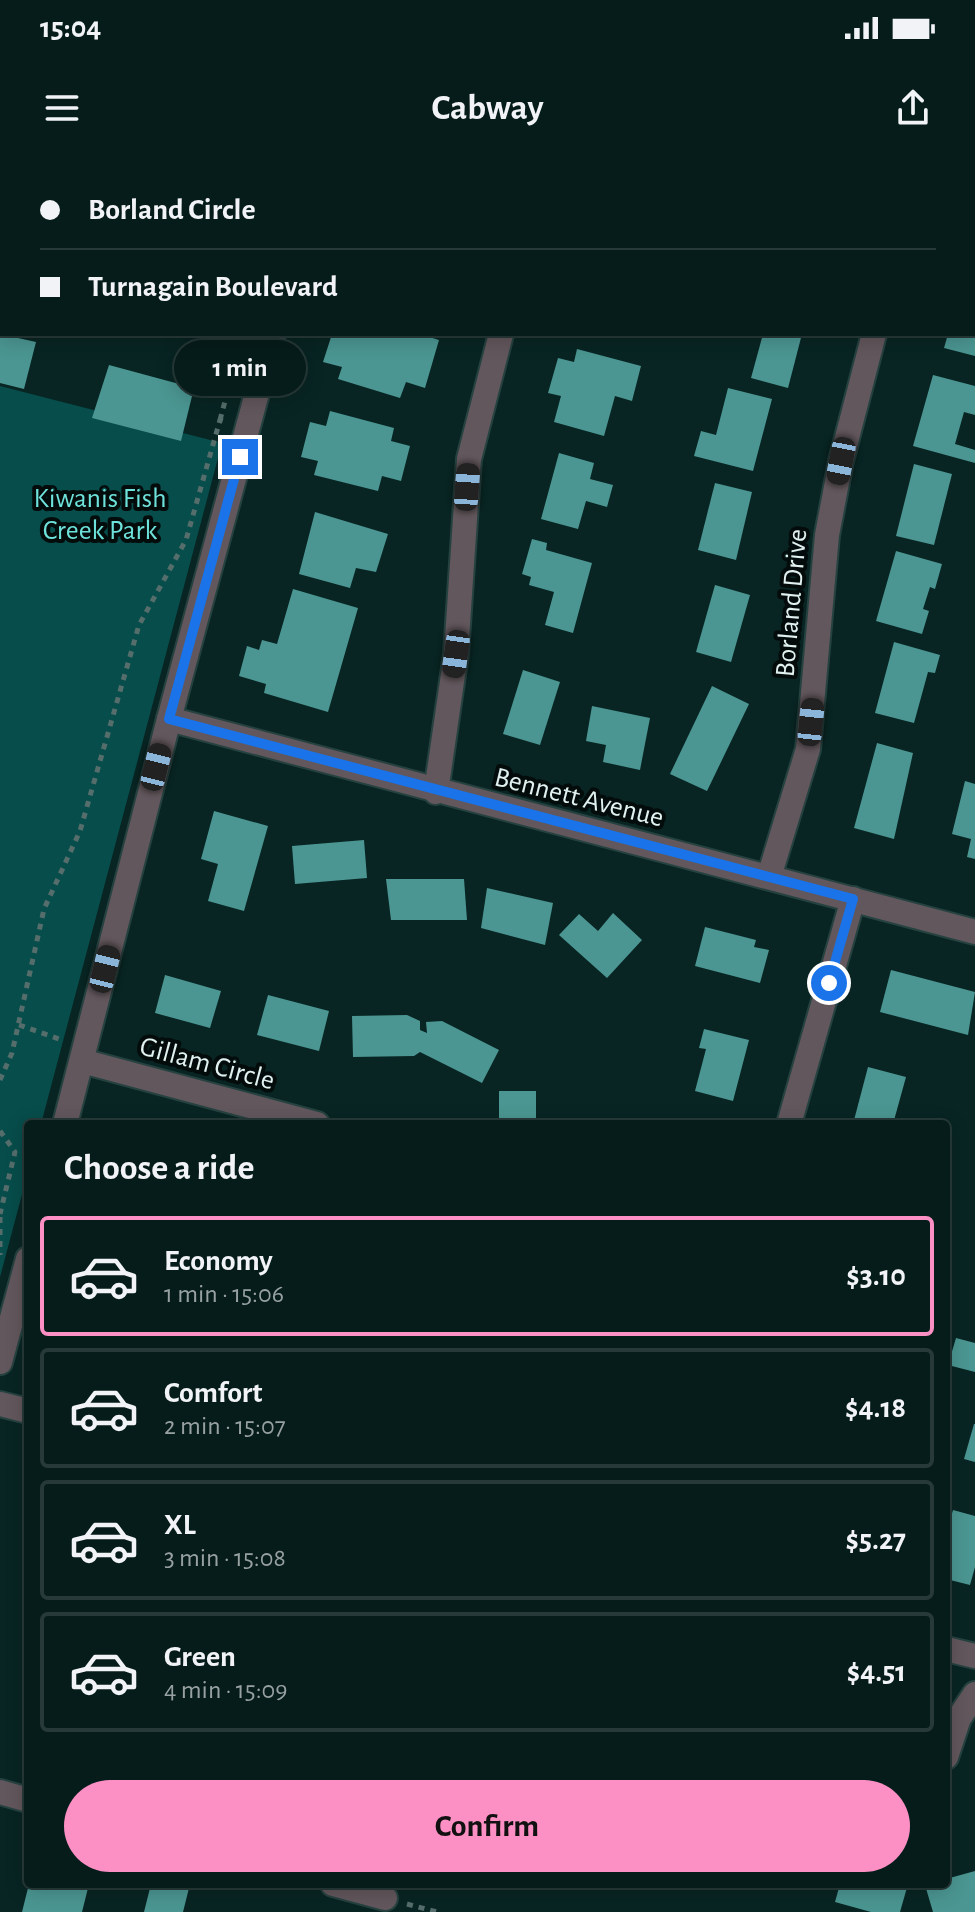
<!DOCTYPE html>
<meta charset="utf-8">
<style>
:root{--surface:#061c1a;--page:#142927;--text:#f1f3f6;--muted:#98a1a2;--line:#273a39;--accent:#fc8fc3}
body{margin:0;font-family:"Alegreya Sans",sans-serif;background:var(--page);color:var(--text);height:100vh;display:flex;flex-direction:column;font-size:30px;white-space:nowrap}
*{box-sizing:border-box;margin:0}
p{font-size:26px;color:var(--muted)}
.icon{flex:none;width:44px;height:44px;fill:none;stroke:currentColor;stroke-width:2;stroke-linecap:round;stroke-linejoin:round}
.map{position:relative;flex:1;overflow:hidden}
.side{position:absolute;left:24px;top:960px;width:926px;height:768px;display:flex;flex-direction:column;background:var(--surface);border-radius:8px;box-shadow:0 4px 20px #0003,0 0 0 2px var(--line)}
.side>*{flex:none}
.hud{position:absolute;left:0px;top:0px;width:976px;height:176px;box-shadow:0 4px 20px #0003,0 0 0 2px var(--line);display:grid;align-content:center;height:176px;padding:0 40px;background:var(--surface)}
.end{position:absolute;width:36px;height:36px;margin:-18px;border:10px solid #1a73e8;background:#fff;box-shadow:0 0 0 4px #fff}
.from{border-radius:50%}
.bubble{position:absolute;height:56px;border-radius:28px;background:var(--surface);box-shadow:0 4px 20px #0003,0 0 0 2px var(--line);font-size:26px;font-weight:600;line-height:56px;text-align:center}
.car{position:absolute;width:24px;height:48px;margin:-24px -12px;border-radius:10px;box-shadow:0 0 6px 2px #0007;background:linear-gradient(#222 24%,#8ab4d8 0 40%,#222 0 76%,#8ab4d8 0 86%,#222 0)}
.hud b{display:flex;align-items:center;gap:28px;height:76px;font-size:30px}
.hud b+b{border-top:2px solid var(--line)}
.hud i{width:20px;height:20px;background:var(--text)}
ul{padding:0;list-style:none}
li{display:flex;align-items:center;gap:24px;height:120px;margin:0 16px 12px;padding:0 24px;border:4px solid var(--line);border-radius:8px}
li div{flex:1}
li b{display:block;font-size:30px}
li em{font-style:normal;font-weight:600}
li.current{border-color:var(--accent)}
li>.icon{width:72px;height:72px;stroke-width:1.5}
h2{padding:0 40px;font-size:36px;line-height:96px}
.cta{display:flex;gap:16px;margin-top:auto;padding:16px 40px}
.cta a{flex:1;height:92px;border-radius:48px;background:var(--accent);color:#111;font-size:32px;font-weight:600;line-height:92px;text-align:center}
.status{display:flex;justify-content:space-between;align-items:center;height:56px;padding:0 40px;background:var(--surface);direction:ltr}
.status svg{height:22px;fill:currentColor}
header{display:flex;justify-content:space-between;align-items:center;height:104px;padding:0 40px;background:var(--surface);font-size:36px;font-weight:600}
.map>svg:first-child{display:block}
.green{fill:#074d4b}
.building{fill:#4b9692}
.lines{fill:none;stroke-linecap:round;stroke-linejoin:round}
.minor-casing{stroke:#264240;stroke-width:28}
.path{stroke:#556e6c;stroke-width:5;stroke-dasharray:6 6;stroke-linecap:butt}
.minor{stroke:#62575c;stroke-width:24}
.route{stroke:#1a73e8;stroke-width:10}
.labels{text-anchor:middle;dominant-baseline:central;stroke-width:8;stroke-linejoin:round;paint-order:stroke}
.park-label{font-size:28px;fill:#6de1da;stroke:#030c0b}
.street-label{font-size:28px;fill:#e1f1ef;stroke:#030c0b}
</style>
<div class="status"><b>15:04</b><svg viewBox="0 0 49 12"><path d="M0 12V9h3v3zM5 12V6h3v6zM10 12V3h3v9zM15 12V0h3v12zM26 1h20v11H26zM47 4h2v5h-2z"/></svg></div>
<header><svg class="icon" aria-label="menu" viewBox="0 0 24 24"><path d="M4 6h16M4 12h16M4 18h16"/></svg>Cabway<svg class="icon" aria-label="share" viewBox="0 0 24 24"><path d="M12 15V3M7 8l5-5 5 5M5 13v7h14v-7"/></svg></header>
<div class="map">
<svg width="975" height="1752" viewBox="0 0 975 1752">
<rect width="100%" height="100%" fill="#082523"/>
<polygon class="green" points="0,226 222,283 41,964 28,964 28,1012 0,1117"/>
<g class="building">
<polygon points="0,174 36,182 24,229 0,223"/>
<polygon points="332,174 420,174 439,180 425,228 406,222 400,238 338,219 342,207 323,202"/>
<polygon points="763,174 802,174 788,228 751,218"/>
<polygon points="948,174 975,174 975,196 944,188"/>
<polygon points="577,189 641,206 632,241 615,236 604,276 554,262 561,236 548,233 558,198 574,202"/>
<polygon points="109,205 194,228 181,281 92,258"/>
<polygon points="933,215 975,226 975,255 964,252 955,284 975,290 975,303 913,286"/>
<polygon points="728,228 772,239 753,311 694,296 701,271 716,275"/>
<polygon points="330,251 394,268 391,281 410,286 401,321 382,316 378,331 314,315 318,301 301,297 310,262 326,266"/>
<polygon points="559,293 594,303 590,319 613,325 607,347 586,341 578,369 541,359"/>
<polygon points="914,304 952,314 934,385 896,376"/>
<polygon points="715,323 752,332 736,400 698,390"/>
<polygon points="315,352 388,374 376,412 356,408 350,428 299,414"/>
<polygon points="532,379 547,383 546,390 592,403 573,473 545,465 554,432 529,425 531,417 522,414"/>
<polygon points="896,391 942,404 935,429 930,427 923,449 929,451 922,474 876,461"/>
<polygon points="715,425 750,435 731,502 696,492"/>
<polygon points="293,429 358,448 328,552 264,533 266,524 239,516 247,486 259,490 262,480 277,484"/>
<polygon points="894,482 940,495 935,513 928,512 914,563 875,553"/>
<polygon points="523,510 560,522 540,585 503,574"/>
<polygon points="712,526 749,544 707,631 670,614"/>
<polygon points="592,546 650,558 640,610 603,602 606,585 586,581"/>
<polygon points="877,583 913,593 894,679 854,668"/>
<polygon points="965,621 975,624 975,699 967,697 971,679 952,674"/>
<polygon points="214,651 268,666 244,751 208,741 218,704 201,699"/>
<polygon points="364,680 367,718 295,724 292,686"/>
<polygon points="386,719 464,719 467,760 391,760"/>
<polygon points="487,728 553,743 545,785 481,768"/>
<polygon points="613,753 642,780 607,818 559,775 579,754 598,771"/>
<polygon points="705,767 756,780 754,787 769,790 760,823 695,806"/>
<polygon points="891,810 975,832 968,875 880,852"/>
<polygon points="165,815 221,831 210,868 155,853"/>
<polygon points="268,835 329,851 319,891 257,875"/>
<polygon points="407,855 420,861 420,870 427,873 426,862 442,861 499,890 482,923 420,892 414,896 353,897 352,856"/>
<polygon points="704,869 749,880 733,941 695,931 706,889 699,888"/>
<polygon points="868,907 906,917 893,964 853,964"/>
<rect x="499" y="931" width="37" height="33"/>
<polygon points="956,1178 975,1183 975,1212 948,1205"/>
<polygon points="974,1264 975,1264 975,1302 964,1299"/>
<polygon points="953,1350 975,1356 975,1407 970,1425 946,1419 946,1374"/>
<polygon points="975,1711 975,1752 933,1752 925,1725 946,1724 946,1719"/>
<polygon points="29,1724 89,1724 82,1752 22,1752"/>
<polygon points="151,1724 190,1724 183,1752 144,1752"/>
<polygon points="840,1724 908,1724 900,1752 871,1752 835,1742"/>
</g>
<g class="lines">
<g class="minor-casing">
<g id="minor">
<polyline points="78,2 78,0"/>
<polyline points="258,2 259,0"/>
<polyline points="320,2 320,0"/>
<polyline points="545,2 546,0"/>
<polyline points="919,2 919,0"/>
<polyline points="169,559 975,772"/>
<polyline points="436,632 456,494 469,299 501,174"/>
<polyline points="769,717 808,589 827,375 841,301 874,174"/>
<polyline points="82,901 317,964"/>
<polyline points="65,964 169,559 273,174"/>
<polyline points="789,964 853,739"/>
<polyline points="0,1202 28,1099"/>
<polyline points="0,1244 28,1251"/>
<polyline points="946,1489 975,1496"/>
<polyline points="946,1597 959,1558 975,1534"/>
<polyline points="0,1632 28,1640"/>
<polyline points="333,1724 385,1738"/>
</g>
</g>
<g class="path">
<polyline points="288,2 289,0"/>
<polyline points="220,260 243,174"/>
<polyline points="19,865 62,880"/>
<polyline points="0,920 12,893 44,749 80,671 139,465 186,380 220,260 223,261"/>
<polyline points="0,971 15,992 0,1054"/>
<polyline points="0,1057 0,1095"/>
<polyline points="407,1744 437,1752"/>
</g>
<use href="#minor" class="minor"/>
</g>
<g class="lines">
<polyline class="route" points="240,297 169,559 853,739 829,823"/>
</g>
<g class="labels">
<g class="park-label">
<text x="100" y="339">Kiwanis Fish<tspan x="100" dy="32">Creek Park</tspan></text>
</g>
<g class="street-label">
<text transform="translate(792 443) rotate(-85)">Borland Drive</text>
<text transform="translate(579 638) rotate(14)">Bennett Avenue</text>
<text transform="translate(207 904) rotate(15)">Gillam Circle</text>
</g>
</g>
</svg>
<i class="end from" style="left:829px;top:823px"></i>
<i class="end" style="left:240px;top:297px"></i>
<div class="bubble" style="left:174px;top:180px;width:132px">1 min</div>
<i class="car" style="left:841px;top:301px;rotate:191deg"></i>
<i class="car" style="left:467px;top:327px;rotate:4deg"></i>
<i class="car" style="left:456px;top:494px;rotate:188deg"></i>
<i class="car" style="left:811px;top:562px;rotate:6deg"></i>
<i class="car" style="left:156px;top:607px;rotate:14deg"></i>
<i class="car" style="left:105px;top:809px;rotate:14deg"></i>
<div class="hud">
<b><i class="from"></i>Borland Circle</b>
<b><i></i>Turnagain Boulevard</b>
</div>
<section class="side">
<h2>Choose a ride</h2>
<ul>
<li class="current"><svg class="icon" aria-label="car" viewBox="0 0 24 24"><path d="M5 17H2v-5l4-1 3-4h7l3 4 3 1v5h-3M9 17h6M6 11h13"/><circle cx="7" cy="17" r="2"/><circle cx="17" cy="17" r="2"/></svg><div><b>Economy</b><p>1 min · 15:06</p></div><em>$3.10</em></li>
<li><svg class="icon" aria-label="car" viewBox="0 0 24 24"><path d="M5 17H2v-5l4-1 3-4h7l3 4 3 1v5h-3M9 17h6M6 11h13"/><circle cx="7" cy="17" r="2"/><circle cx="17" cy="17" r="2"/></svg><div><b>Comfort</b><p>2 min · 15:07</p></div><em>$4.18</em></li>
<li><svg class="icon" aria-label="car" viewBox="0 0 24 24"><path d="M5 17H2v-5l4-1 3-4h7l3 4 3 1v5h-3M9 17h6M6 11h13"/><circle cx="7" cy="17" r="2"/><circle cx="17" cy="17" r="2"/></svg><div><b>XL</b><p>3 min · 15:08</p></div><em>$5.27</em></li>
<li><svg class="icon" aria-label="car" viewBox="0 0 24 24"><path d="M5 17H2v-5l4-1 3-4h7l3 4 3 1v5h-3M9 17h6M6 11h13"/><circle cx="7" cy="17" r="2"/><circle cx="17" cy="17" r="2"/></svg><div><b>Green</b><p>4 min · 15:09</p></div><em>$4.51</em></li>
</ul>
<div class="cta"><a>Confirm</a></div>
</section>
</div>
